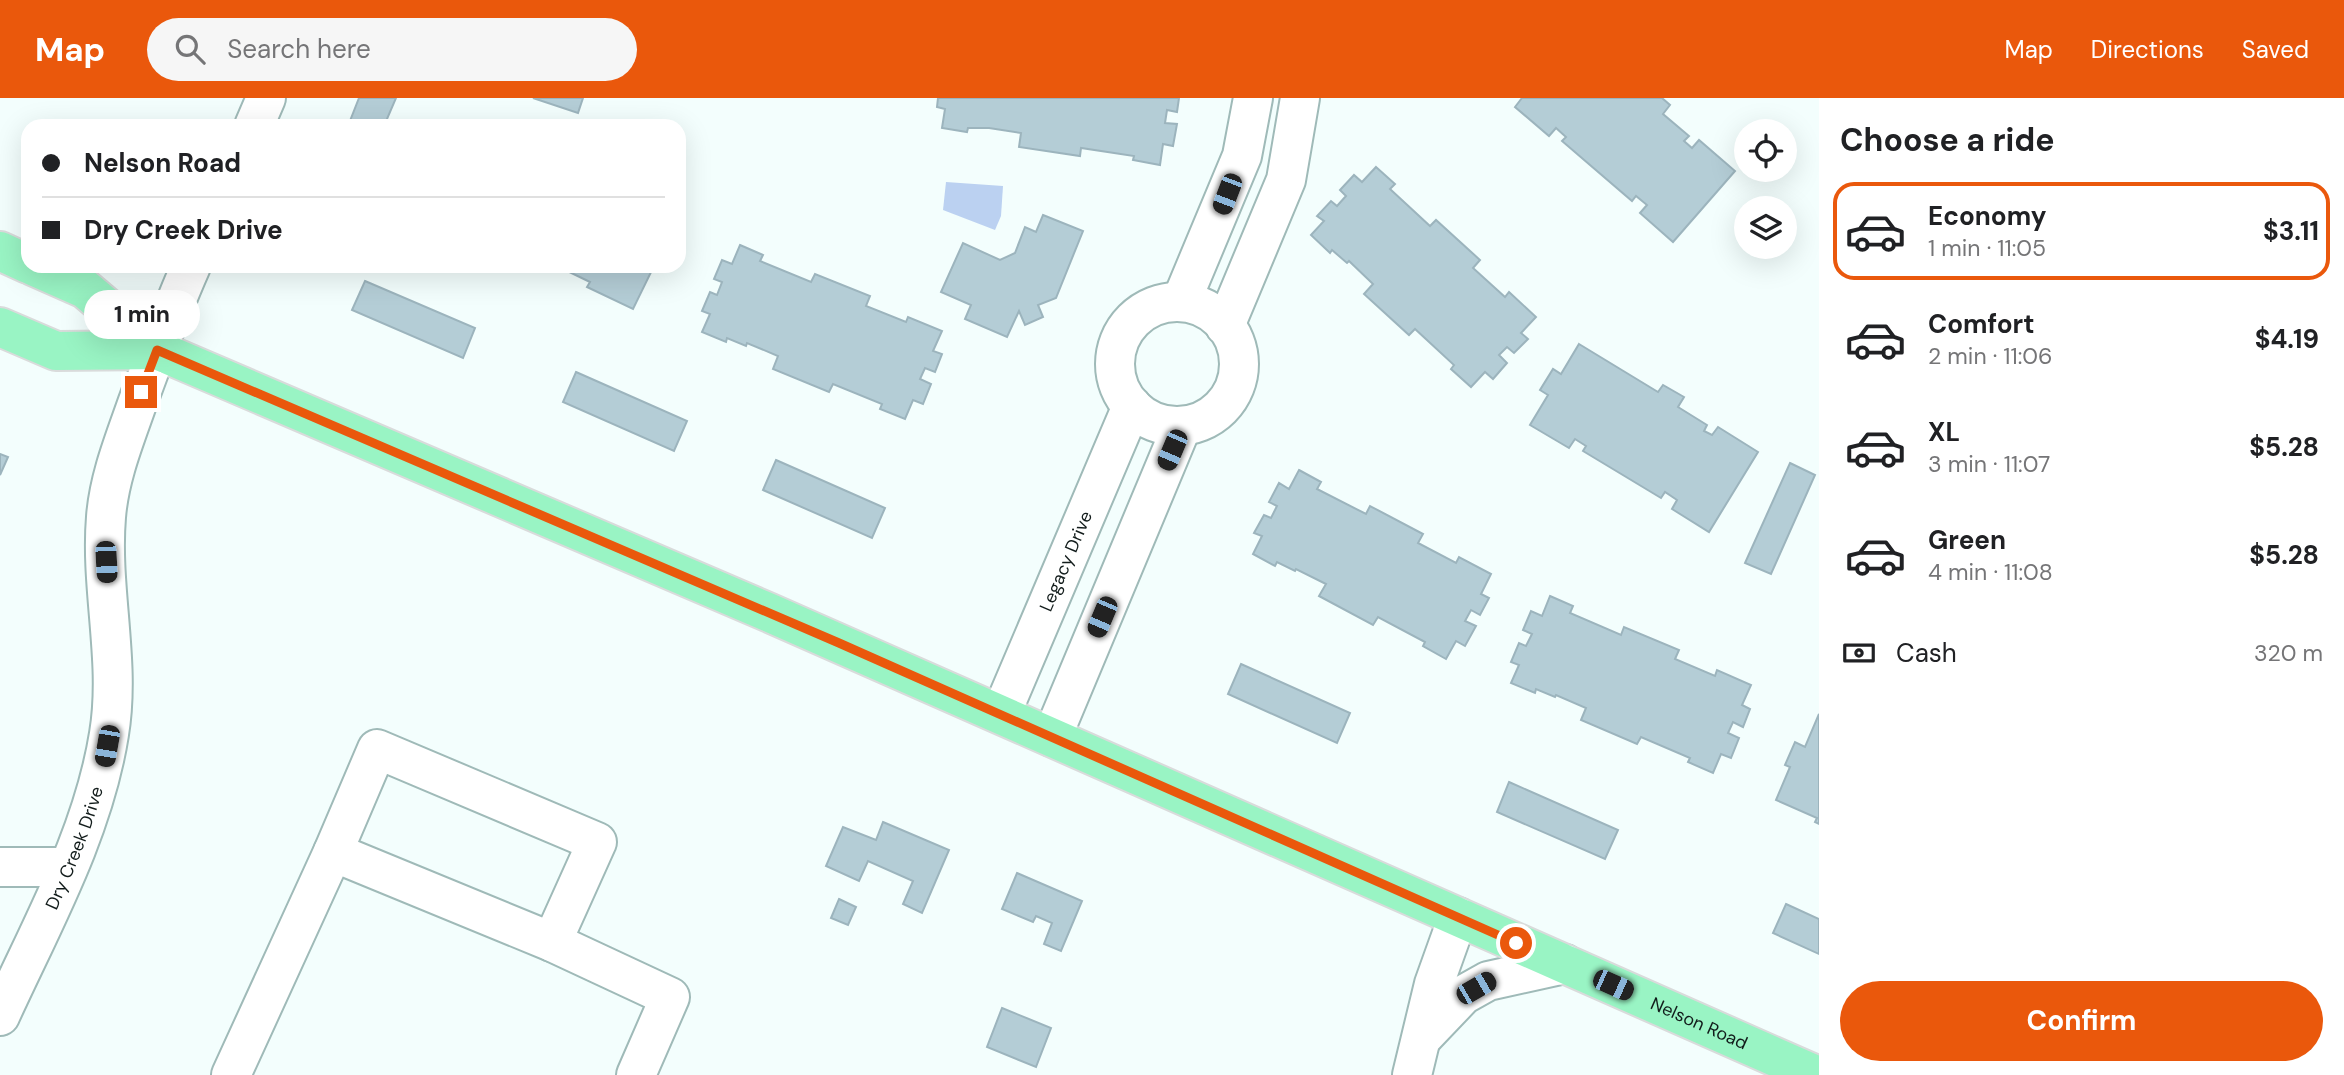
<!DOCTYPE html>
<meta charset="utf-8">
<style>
:root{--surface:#fff;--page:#f6f6f6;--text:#202124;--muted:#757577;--line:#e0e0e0;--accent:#ea580c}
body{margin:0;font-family:"DM Sans",sans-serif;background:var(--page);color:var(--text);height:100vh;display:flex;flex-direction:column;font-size:26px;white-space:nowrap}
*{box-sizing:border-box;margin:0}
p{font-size:23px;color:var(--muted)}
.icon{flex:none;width:38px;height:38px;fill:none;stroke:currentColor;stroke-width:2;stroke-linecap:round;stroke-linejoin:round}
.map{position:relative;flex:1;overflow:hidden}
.details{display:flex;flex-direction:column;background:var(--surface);width:525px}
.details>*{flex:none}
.guide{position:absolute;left:21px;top:21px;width:665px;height:154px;border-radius:21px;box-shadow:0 7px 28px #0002;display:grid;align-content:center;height:154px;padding:0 21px;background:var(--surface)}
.buttons{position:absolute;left:1734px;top:21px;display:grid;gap:14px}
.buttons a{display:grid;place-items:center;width:63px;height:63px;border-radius:50%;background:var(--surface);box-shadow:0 7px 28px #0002;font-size:35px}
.end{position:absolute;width:32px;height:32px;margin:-16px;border:9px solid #ea580c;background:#fff;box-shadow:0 0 0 4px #fff}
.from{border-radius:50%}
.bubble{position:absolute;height:49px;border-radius:24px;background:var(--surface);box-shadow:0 7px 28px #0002;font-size:23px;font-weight:700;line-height:49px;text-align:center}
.car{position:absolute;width:21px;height:42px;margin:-21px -10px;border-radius:9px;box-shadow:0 0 5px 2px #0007;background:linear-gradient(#222 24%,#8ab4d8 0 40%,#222 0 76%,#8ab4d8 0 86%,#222 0)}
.guide b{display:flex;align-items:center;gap:24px;height:66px;font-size:26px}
.guide b+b{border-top:2px solid var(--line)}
.guide i{width:18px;height:18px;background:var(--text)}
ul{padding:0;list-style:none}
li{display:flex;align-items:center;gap:21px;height:98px;margin:0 14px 10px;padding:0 7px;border:4px solid transparent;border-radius:21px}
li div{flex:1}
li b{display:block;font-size:26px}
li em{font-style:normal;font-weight:700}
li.active{border-color:var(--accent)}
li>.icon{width:63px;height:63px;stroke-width:1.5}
h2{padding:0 21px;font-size:32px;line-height:84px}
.pay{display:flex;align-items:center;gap:18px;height:77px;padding:0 21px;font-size:26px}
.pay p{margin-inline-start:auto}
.primary-button{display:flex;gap:14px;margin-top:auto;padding:14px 21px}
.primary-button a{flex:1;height:80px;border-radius:42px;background:var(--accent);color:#fff;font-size:28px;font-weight:700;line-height:80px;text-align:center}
header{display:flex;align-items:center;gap:42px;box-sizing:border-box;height:98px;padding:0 35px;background:var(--accent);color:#fff}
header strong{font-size:33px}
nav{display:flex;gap:38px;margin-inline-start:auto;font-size:24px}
.search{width:490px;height:63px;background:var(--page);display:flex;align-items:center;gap:18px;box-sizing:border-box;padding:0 24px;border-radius:38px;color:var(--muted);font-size:26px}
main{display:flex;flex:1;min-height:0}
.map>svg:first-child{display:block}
.water{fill:#bbd1f1}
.building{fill:#b4cdd6;stroke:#9cb4bd;stroke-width:2}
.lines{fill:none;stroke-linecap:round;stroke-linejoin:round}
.minor-casing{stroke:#9fbab8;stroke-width:42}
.major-casing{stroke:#d9dbdb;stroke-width:42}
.minor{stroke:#fff;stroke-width:38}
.major{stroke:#99f4c4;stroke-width:38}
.route{stroke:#ea580c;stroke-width:9}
.labels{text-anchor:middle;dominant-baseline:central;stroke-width:5;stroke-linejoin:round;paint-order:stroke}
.street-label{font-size:18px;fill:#121c1b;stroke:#f3fefd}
</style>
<header>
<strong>Map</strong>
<div class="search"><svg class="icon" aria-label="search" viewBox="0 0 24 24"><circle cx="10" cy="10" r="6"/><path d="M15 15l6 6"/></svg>Search here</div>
<nav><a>Map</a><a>Directions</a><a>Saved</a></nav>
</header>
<main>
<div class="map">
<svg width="1819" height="977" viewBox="0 0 1819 977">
<rect width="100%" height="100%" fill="#f3fefd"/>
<polygon class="water" points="946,84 1003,88 1001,118 995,132 943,112"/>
<g class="building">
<polygon points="359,0 396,0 384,28 348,28"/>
<polygon points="533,0 583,0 578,15"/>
<polygon points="938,0 1179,0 1177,14 1167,12 1165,25 1177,26 1173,48 1163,46 1160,67 1133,62 1134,58 1081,50 1080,58 1019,49 1021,35 989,30 968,30 967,34 942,30 945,11 937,9"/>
<polygon points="1522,0 1662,0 1670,7 1663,16 1689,38 1684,43 1692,50 1699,42 1735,73 1673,144 1640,115 1647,107 1636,98 1632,103 1562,43 1566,39 1556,30 1549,38 1515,9"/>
<polygon points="1376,69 1395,86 1390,91 1430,128 1436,122 1480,162 1473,170 1505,199 1509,194 1536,219 1521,235 1528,241 1514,255 1507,249 1499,257 1507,265 1493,281 1485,274 1471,289 1451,271 1454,267 1415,231 1409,237 1364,196 1373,186 1349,163 1347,165 1332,152 1330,155 1311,137 1324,123 1317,118 1331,103 1337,108 1346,98 1340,92 1354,77 1362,84"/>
<polygon points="1043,117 1083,133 1056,200 1038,207 1043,219 1025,227 1019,213 1007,239 965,221 971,207 941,194 963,145 1000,162 1015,155 1025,129 1036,134"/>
<polygon points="740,147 763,157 760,163 811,184 815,176 870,198 866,208 906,224 908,219 942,233 933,253 942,256 935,274 925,270 920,281 931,286 923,306 913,302 905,321 880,311 882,306 833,286 829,294 773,271 778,258 747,245 746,248 727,240 726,244 702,234 710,216 702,213 710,194 717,197 722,184 714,181 722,162 732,166"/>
<polygon points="557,168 654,168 633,211 587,189 590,184"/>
<polygon points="365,183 475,230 463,260 352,212"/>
<polygon points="1579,246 1658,294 1663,287 1684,299 1678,309 1707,327 1704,333 1712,337 1718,329 1758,354 1709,434 1672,411 1677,402 1665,394 1661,400 1583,353 1586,348 1575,341 1569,350 1530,327 1548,297 1540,292 1553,271 1561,276"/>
<polygon points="576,274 687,323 674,353 563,304"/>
<polygon points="0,356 8,359 0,377"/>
<polygon points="776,362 885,410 872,440 763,392"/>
<polygon points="1790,365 1815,377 1771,476 1745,465"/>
<polygon points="1299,372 1321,384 1317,391 1366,416 1370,408 1423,436 1418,445 1456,465 1459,459 1491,476 1481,496 1489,500 1480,517 1471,512 1465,523 1476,528 1465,548 1456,543 1446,561 1423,548 1425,544 1378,519 1373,527 1319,498 1326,486 1296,471 1295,473 1277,464 1275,468 1253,456 1262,438 1254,435 1264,417 1271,420 1277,408 1269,404 1279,385 1289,391"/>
<polygon points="1550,498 1573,508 1570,515 1621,537 1624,529 1679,552 1675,561 1715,578 1717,572 1751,587 1742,607 1750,611 1743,629 1733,624 1728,635 1739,640 1731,660 1721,656 1713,675 1688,664 1690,660 1641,639 1637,646 1581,622 1586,610 1556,597 1555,599 1536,591 1535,595 1511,585 1519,567 1511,564 1519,545 1526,548 1532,536 1523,532 1531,513 1542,518"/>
<polygon points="1241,566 1350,615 1337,645 1228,596"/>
<polygon points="1819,616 1819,726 1815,724 1817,720 1776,702 1790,669 1785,667 1795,644 1805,649"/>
<polygon points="1509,684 1618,732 1605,761 1497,714"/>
<polygon points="883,724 949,752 922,815 903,806 913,783 868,763 859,783 826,768 843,729 876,742"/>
<polygon points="1017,775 1082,803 1061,853 1044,846 1052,825 1036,818 1033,824 1002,811"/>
<polygon points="839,801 856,809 848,827 831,820"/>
<polygon points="1786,806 1819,821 1819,856 1773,835"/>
<polygon points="1002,910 1051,930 1036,969 987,949"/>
</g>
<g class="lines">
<g class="minor-casing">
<g id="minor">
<polyline points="254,28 266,0"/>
<polyline points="1181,204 1242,58 1253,0"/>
<circle cx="1177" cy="266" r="62"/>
<polyline points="1225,228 1286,82 1300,0"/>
<path id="s1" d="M1001,616L1132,308"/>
<polyline points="1052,639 1182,328"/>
<polyline points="333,754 377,651 597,744 552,844"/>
<polyline points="0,769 68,769"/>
<path id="s2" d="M0,918C42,826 93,736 109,636C121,564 100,491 106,419C109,380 124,343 137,306C154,260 171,213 191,168"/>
<polyline points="1422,940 1463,897 1488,883 1565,866"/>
<polyline points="231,977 333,754 552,844 670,899 636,977"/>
<polyline points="1412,977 1434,886 1458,819"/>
</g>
</g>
<g class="major-casing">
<g id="major">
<polyline points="0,153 28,166"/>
<path id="s3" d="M33,168L85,191L157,252L770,515L1816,977"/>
<polyline points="0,229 56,253 157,252"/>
</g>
</g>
<use href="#minor" class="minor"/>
<use href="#major" class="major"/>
</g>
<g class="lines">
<polyline class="route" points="141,294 157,252 839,545 1516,845"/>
</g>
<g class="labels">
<g class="street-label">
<text stroke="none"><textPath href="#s1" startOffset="166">Legacy Drive</textPath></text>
<text stroke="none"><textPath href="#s2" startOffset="184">Dry Creek Drive</textPath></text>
<text stroke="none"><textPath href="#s3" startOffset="1834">Nelson Road</textPath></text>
</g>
</g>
</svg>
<div class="buttons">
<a><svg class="icon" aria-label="locate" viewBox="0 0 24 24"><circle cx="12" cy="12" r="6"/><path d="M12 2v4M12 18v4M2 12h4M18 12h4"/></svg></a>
<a><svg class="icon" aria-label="layers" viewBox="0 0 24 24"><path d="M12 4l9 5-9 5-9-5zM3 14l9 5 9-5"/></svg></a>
</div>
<i class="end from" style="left:1516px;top:845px"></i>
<i class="end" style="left:141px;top:294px"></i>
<div class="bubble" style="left:84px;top:192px;width:116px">1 min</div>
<i class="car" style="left:1227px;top:96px;rotate:201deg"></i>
<i class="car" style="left:1172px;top:352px;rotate:203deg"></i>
<i class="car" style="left:106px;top:464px;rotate:177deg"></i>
<i class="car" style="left:1102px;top:519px;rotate:203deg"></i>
<i class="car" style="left:107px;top:648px;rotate:190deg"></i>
<i class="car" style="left:1613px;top:887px;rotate:114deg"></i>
<i class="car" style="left:1476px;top:890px;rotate:60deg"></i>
<div class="guide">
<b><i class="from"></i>Nelson Road</b>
<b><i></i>Dry Creek Drive</b>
</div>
</div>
<section class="details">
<h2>Choose a ride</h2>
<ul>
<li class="active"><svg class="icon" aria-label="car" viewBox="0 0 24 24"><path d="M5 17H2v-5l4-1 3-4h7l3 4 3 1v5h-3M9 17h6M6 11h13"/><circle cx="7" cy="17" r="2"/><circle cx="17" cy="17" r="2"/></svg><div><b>Economy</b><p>1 min · 11:05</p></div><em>$3.11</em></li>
<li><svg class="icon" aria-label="car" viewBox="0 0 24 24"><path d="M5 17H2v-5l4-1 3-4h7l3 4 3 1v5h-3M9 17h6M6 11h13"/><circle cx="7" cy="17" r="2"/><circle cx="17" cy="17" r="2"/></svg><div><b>Comfort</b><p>2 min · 11:06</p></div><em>$4.19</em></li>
<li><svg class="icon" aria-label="car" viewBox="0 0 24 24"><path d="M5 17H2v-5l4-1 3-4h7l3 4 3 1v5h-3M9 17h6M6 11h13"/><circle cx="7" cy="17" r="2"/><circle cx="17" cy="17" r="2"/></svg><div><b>XL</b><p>3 min · 11:07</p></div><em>$5.28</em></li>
<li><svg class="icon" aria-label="car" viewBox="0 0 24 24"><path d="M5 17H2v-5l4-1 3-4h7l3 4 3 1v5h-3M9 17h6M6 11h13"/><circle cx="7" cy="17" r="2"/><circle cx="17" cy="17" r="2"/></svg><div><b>Green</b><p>4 min · 11:08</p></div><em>$5.28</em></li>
</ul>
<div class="pay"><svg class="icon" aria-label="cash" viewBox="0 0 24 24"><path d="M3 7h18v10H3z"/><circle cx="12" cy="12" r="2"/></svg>Cash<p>320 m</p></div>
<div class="primary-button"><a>Confirm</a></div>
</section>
</main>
